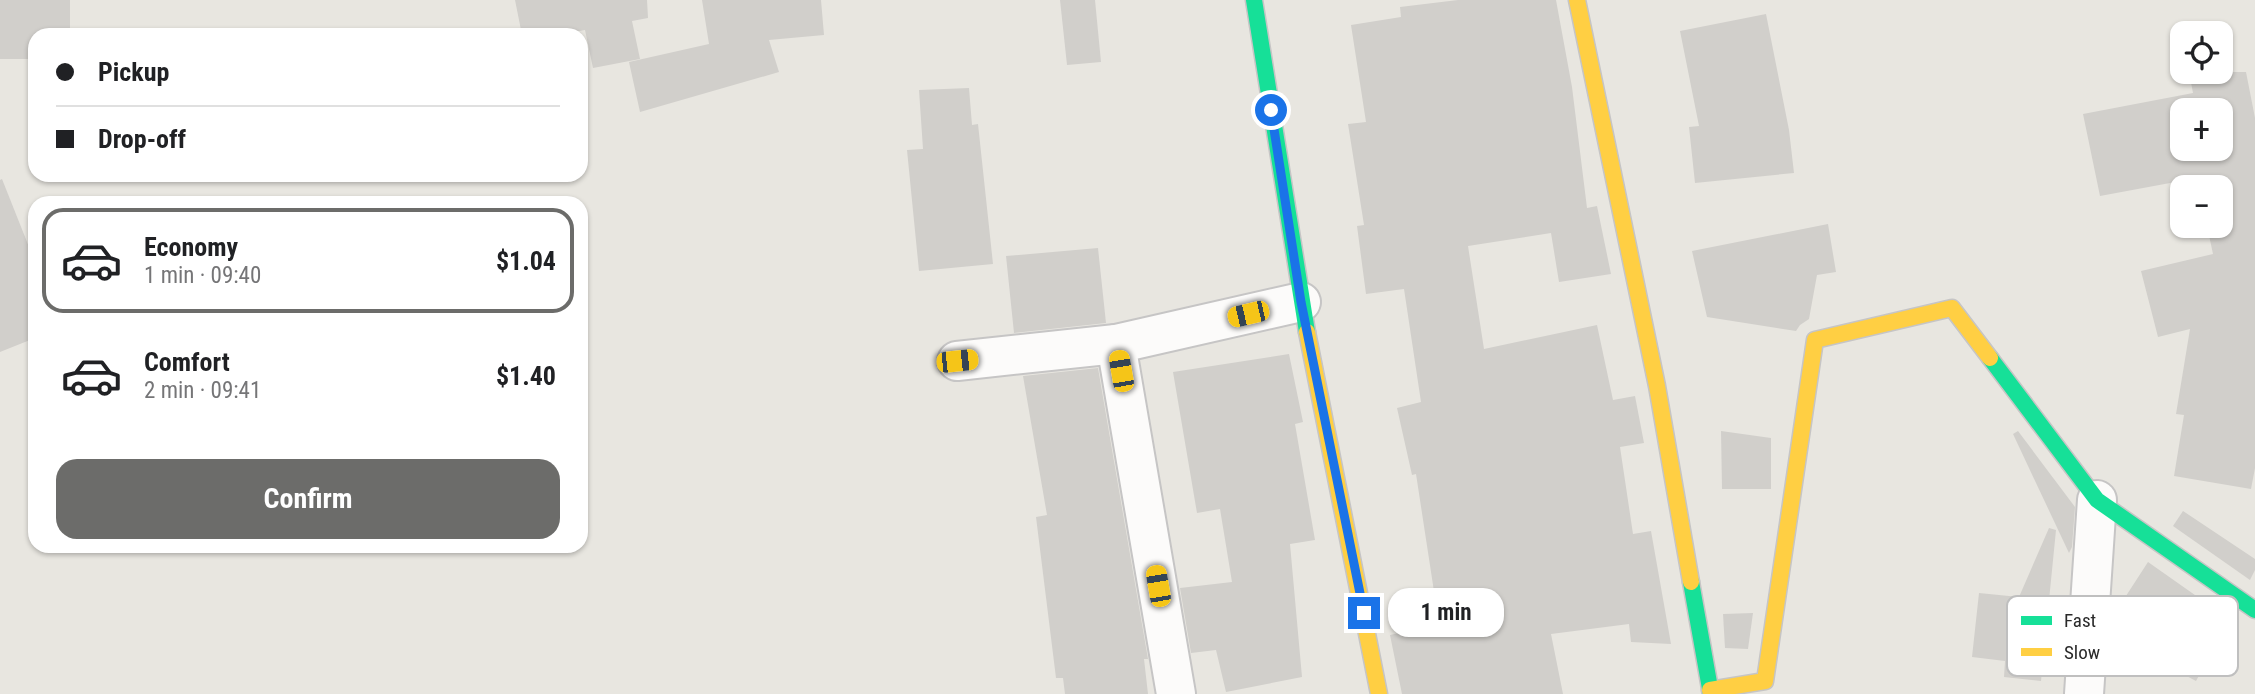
<!DOCTYPE html>
<meta charset="utf-8">
<style>
:root{--surface:#fff;--page:#f6f6f6;--text:#202124;--muted:#757577;--line:#e0e0e0;--accent:#6c6c6a}
body{margin:0;font-family:"Roboto Condensed",sans-serif;background:var(--page);color:var(--text);height:100vh;display:flex;flex-direction:column;font-size:26px;white-space:nowrap}
*{box-sizing:border-box;margin:0}
p{font-size:23px;color:var(--muted)}
.icon{flex:none;width:38px;height:38px;fill:none;stroke:currentColor;stroke-width:2;stroke-linecap:round;stroke-linejoin:round}
.map{position:relative;flex:1;overflow:hidden}
.panel{position:absolute;left:28px;top:196px;width:560px;height:357px;display:flex;flex-direction:column;background:var(--surface);border-radius:21px;box-shadow:0 2px 5px #0004}
.panel>*{flex:none}
.hud{position:absolute;left:28px;top:28px;width:560px;height:154px;border-radius:21px;box-shadow:0 2px 5px #0004;display:grid;align-content:center;height:154px;padding:0 28px;background:var(--surface)}
.tools{position:absolute;left:2170px;top:21px;display:grid;gap:14px}
.tools a{display:grid;place-items:center;width:63px;height:63px;border-radius:14px;background:var(--surface);box-shadow:0 2px 5px #0004;font-size:35px}
.end{position:absolute;width:32px;height:32px;margin:-16px;border:9px solid #1a73e8;background:#fff;box-shadow:0 0 0 4px #fff}
.from{border-radius:50%}
.bubble{position:absolute;height:49px;border-radius:21px;background:var(--surface);box-shadow:0 2px 5px #0004;font-size:23px;font-weight:700;line-height:49px;text-align:center}
.car{position:absolute;width:21px;height:42px;margin:-21px -10px;border-radius:9px;box-shadow:0 0 5px 2px #0007;background:linear-gradient(#f5c518 24%,#345 0 40%,#f5c518 0 76%,#345 0 86%,#f5c518 0)}
.hud b{display:flex;align-items:center;gap:24px;height:66px;font-size:26px}
.hud b+b{border-top:2px solid var(--line)}
.hud i{width:18px;height:18px;background:var(--text)}
ul{padding:12px 0 0;list-style:none}
li{display:flex;align-items:center;gap:21px;height:105px;margin:0 14px 10px;padding:0 14px;border:4px solid transparent;border-radius:21px}
li div{flex:1}
li b{display:block;font-size:26px}
li em{font-style:normal;font-weight:700}
li.active{border-color:var(--accent)}
li>.icon{width:63px;height:63px;stroke-width:1.5}
.cta{display:flex;gap:14px;margin-top:auto;padding:14px 28px}
.cta a{flex:1;height:80px;border-radius:21px;background:var(--accent);color:#fff;font-size:28px;font-weight:700;line-height:80px;text-align:center}
.map>svg:first-child{display:block}
.building{fill:#d1cfcb;fill-rule:evenodd}
.lines{fill:none;stroke-linecap:round;stroke-linejoin:round}
.street-casing{stroke:#c6c5c5;stroke-width:42}
.fast-casing{stroke:#c6c5c5;stroke-width:19}
.slow-casing{stroke:#c6c5c5;stroke-width:19}
.street{stroke:#fcfbfa;stroke-width:38}
.fast{stroke:#16e098;stroke-width:16}
.slow{stroke:#ffcf43;stroke-width:16}
.route{stroke:#1a73e8;stroke-width:9}
.key{fill:#fff;stroke:#bfbfbf;stroke-width:2}
.key-label{font-size:19px;fill:#2a2a2a}
</style>
<div class="map">
<svg width="2255" height="694" viewBox="0 0 2255 694">
<rect width="100%" height="100%" fill="#e8e6e0"/>
<g class="building">
<polygon points="0,0 70,0 70,35 35,35 35,59 0,59"/>
<polygon points="515,0 647,0 648,18 632,21 640,59 593,68 585,30 556,35 522,35"/>
<polygon points="702,0 821,0 824,35 769,40 779,72 640,112 629,62 709,44"/>
<polygon points="1060,0 1095,0 1101,62 1067,65"/>
<polygon points="1458,0 1556,0 1572,87 1587,208 1597,206 1611,274 1559,282 1551,233 1468,246 1484,349 1597,325 1613,400 1635,396 1644,443 1620,447 1633,534 1651,531 1671,644 1631,642 1629,624 1551,634 1563,694 1402,694 1390,635 1439,624 1416,474 1412,475 1397,408 1421,402 1404,289 1366,294 1357,226 1364,225 1348,124 1366,122 1351,25 1401,17 1400,7"/>
<polygon points="1766,14 1789,130 1794,173 1695,183 1689,127 1699,126 1680,31"/>
<path d="M2189,72H2246L2255,118V468L2251,489L2174,476L2184,415L2176,414L2190,329L2158,337L2141,271L2213,254L2207,226H2221V187H2199L2197,178L2100,196L2083,114L2193,93ZM2182,110H2221V149H2182Z"/>
<polygon points="969,88 972,125 978,124 993,264 919,271 907,150 923,149 919,90"/>
<polygon points="2,179 35,262 35,338 0,352 0,180"/>
<polygon points="1828,224 1836,272 1817,275 1809,319 1800,325 1796,331 1707,317 1692,251"/>
<polygon points="1098,248 1106,323 1014,333 1006,256"/>
<polygon points="1289,354 1303,422 1295,424 1315,540 1290,544 1302,677 1226,692 1216,650 1191,653 1180,588 1232,582 1220,509 1197,513 1173,372"/>
<polygon points="1098,368 1148,659 1144,659 1148,694 1065,694 1063,678 1056,678 1036,517 1047,515 1023,376"/>
<polygon points="1721,431 1771,438 1771,489 1722,489"/>
<polygon points="2018,431 2075,507 2072,547 2069,553 2013,434"/>
<polygon points="2183,511 2255,559 2255,570 2250,580 2173,526"/>
<polygon points="2049,528 2056,530 2041,681 2004,677 2005,661 1972,657 1979,593 2019,597"/>
<polygon points="2148,562 2229,619 2196,681 2132,647 2150,612 2124,599"/>
<polygon points="1753,613 1748,649 1725,648 1723,614"/>
</g>
<g class="lines">
<g class="street-casing">
<g id="street">
<polyline points="1116,344 1176,694"/>
<polyline points="957,361 1116,344 1301,302"/>
<polyline points="2084,694 2097,500"/>
</g>
</g>
<g class="fast-casing">
<g id="fast">
<polyline points="1254,0 1307,332"/>
<polyline points="1990,358 2097,500 2255,610"/>
<polyline points="1691,582 1711,694"/>
</g>
</g>
<g class="slow-casing">
<g id="slow">
<polyline points="1577,0 1657,386 1691,582"/>
<polyline points="1307,332 1379,694"/>
<polyline points="1710,690 1765,681 1815,340 1952,308 1990,358"/>
</g>
</g>
<use href="#street" class="street"/>
<use href="#fast" class="fast"/>
<use href="#slow" class="slow"/>
</g>
<g class="lines">
<polyline class="route" points="1271,110 1301,302 1364,613"/>
</g>
<rect x="2007" y="596" width="231" height="80" rx="10" class="key"/>
<rect x="2021" y="616" width="31" height="9" fill="#16e098"/>
<rect x="2021" y="648" width="31" height="8" fill="#ffcf43"/>
<g class="key-label">
<text x="2064" y="627">Fast</text>
<text x="2064" y="659">Slow</text>
</g>
</svg>
<div class="tools">
<a><svg class="icon" aria-label="locate" viewBox="0 0 24 24"><circle cx="12" cy="12" r="6"/><path d="M12 2v4M12 18v4M2 12h4M18 12h4"/></svg></a>
<a>+</a>
<a>−</a>
</div>
<i class="end from" style="left:1271px;top:110px"></i>
<i class="end" style="left:1364px;top:613px"></i>
<div class="bubble" style="left:1388px;top:588px;width:116px">1 min</div>
<i class="car" style="left:1248px;top:314px;rotate:257deg"></i>
<i class="car" style="left:957px;top:361px;rotate:84deg"></i>
<i class="car" style="left:1121px;top:371px;rotate:350deg"></i>
<i class="car" style="left:1158px;top:586px;rotate:350deg"></i>
<div class="hud">
<b><i class="from"></i>Pickup</b>
<b><i></i>Drop-off</b>
</div>
<section class="panel">
<ul>
<li class="active"><svg class="icon" aria-label="car" viewBox="0 0 24 24"><path d="M5 17H2v-5l4-1 3-4h7l3 4 3 1v5h-3M9 17h6M6 11h13"/><circle cx="7" cy="17" r="2"/><circle cx="17" cy="17" r="2"/></svg><div><b>Economy</b><p>1 min · 09:40</p></div><em>$1.04</em></li>
<li><svg class="icon" aria-label="car" viewBox="0 0 24 24"><path d="M5 17H2v-5l4-1 3-4h7l3 4 3 1v5h-3M9 17h6M6 11h13"/><circle cx="7" cy="17" r="2"/><circle cx="17" cy="17" r="2"/></svg><div><b>Comfort</b><p>2 min · 09:41</p></div><em>$1.40</em></li>
</ul>
<div class="cta"><a>Confirm</a></div>
</section>
</div>
